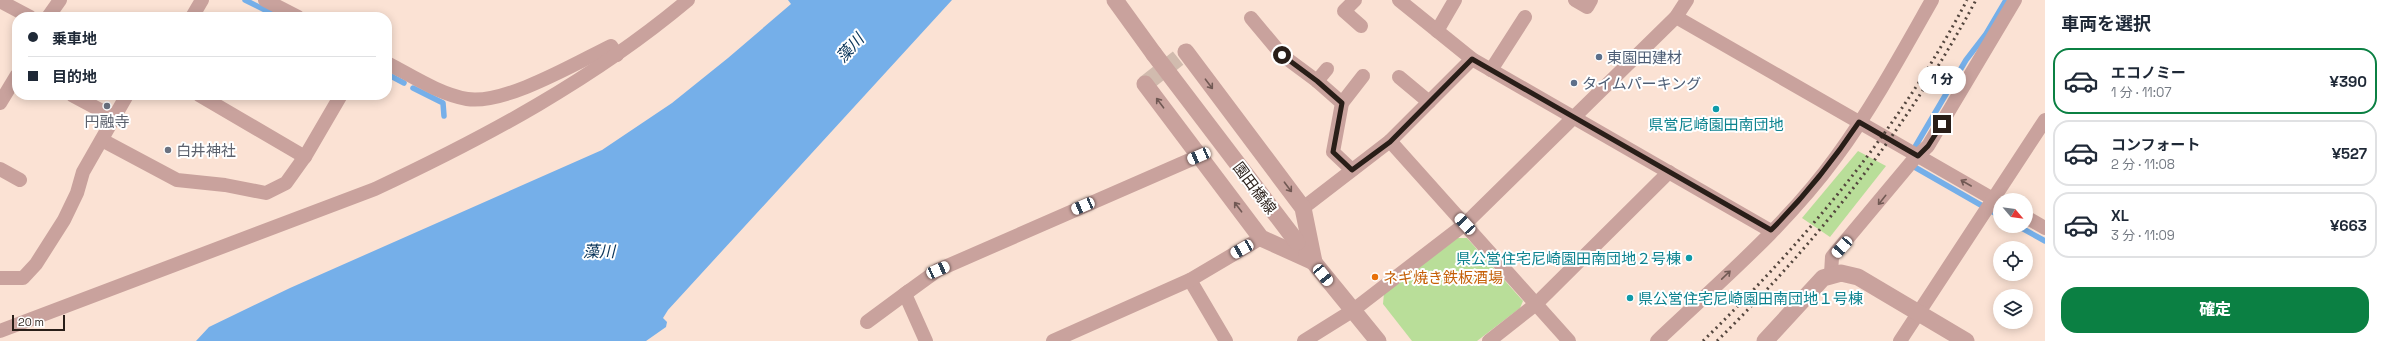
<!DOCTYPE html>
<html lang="ja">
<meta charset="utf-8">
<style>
:root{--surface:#fff;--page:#f2f2f3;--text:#1f2937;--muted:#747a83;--line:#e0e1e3;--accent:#0b8043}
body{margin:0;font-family:"Space Grotesk","Noto Sans JP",sans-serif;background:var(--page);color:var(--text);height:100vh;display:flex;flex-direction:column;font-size:15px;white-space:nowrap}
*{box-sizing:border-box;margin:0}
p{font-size:13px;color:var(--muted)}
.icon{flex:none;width:22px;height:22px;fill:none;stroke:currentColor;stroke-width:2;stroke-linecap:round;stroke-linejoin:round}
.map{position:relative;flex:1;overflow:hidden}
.drawer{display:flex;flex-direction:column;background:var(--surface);width:340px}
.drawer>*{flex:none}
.guide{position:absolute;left:12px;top:12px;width:380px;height:88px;border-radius:16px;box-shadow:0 2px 10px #0003;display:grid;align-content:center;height:88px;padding:0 16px;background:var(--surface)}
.needle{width:26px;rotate:119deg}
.controls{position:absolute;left:1993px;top:193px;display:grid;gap:8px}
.controls a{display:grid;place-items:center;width:40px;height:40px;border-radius:50%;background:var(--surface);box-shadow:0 2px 10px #0003;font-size:20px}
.scale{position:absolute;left:12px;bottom:10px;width:53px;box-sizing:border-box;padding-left:4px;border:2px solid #291e18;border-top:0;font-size:11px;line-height:14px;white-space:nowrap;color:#291e18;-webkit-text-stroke:3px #fff;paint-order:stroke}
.end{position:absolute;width:18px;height:18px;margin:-9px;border:5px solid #291e18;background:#fff;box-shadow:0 0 0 2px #fff}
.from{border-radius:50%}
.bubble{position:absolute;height:28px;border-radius:14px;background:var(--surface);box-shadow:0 2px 10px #0003;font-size:13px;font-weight:800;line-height:28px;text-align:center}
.car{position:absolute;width:12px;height:24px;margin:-12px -6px;border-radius:5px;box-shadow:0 0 3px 1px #0007;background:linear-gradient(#fff 24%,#345 0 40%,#fff 0 76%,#345 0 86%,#fff 0)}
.guide b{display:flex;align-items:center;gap:14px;height:38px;font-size:15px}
.guide b+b{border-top:1px solid var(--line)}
.guide i{width:10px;height:10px;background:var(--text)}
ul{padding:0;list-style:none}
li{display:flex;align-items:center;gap:12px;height:66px;margin:0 8px 6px;padding:0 8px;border:2px solid var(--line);border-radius:16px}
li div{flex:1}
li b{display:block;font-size:15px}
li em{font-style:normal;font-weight:800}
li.active{border-color:var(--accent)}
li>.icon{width:36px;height:36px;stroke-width:1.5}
h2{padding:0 16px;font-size:18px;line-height:48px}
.cta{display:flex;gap:8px;margin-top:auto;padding:8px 16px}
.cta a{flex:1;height:46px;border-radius:16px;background:var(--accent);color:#fff;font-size:16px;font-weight:800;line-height:46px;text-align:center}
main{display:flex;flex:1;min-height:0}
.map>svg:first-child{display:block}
.green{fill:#b9de99}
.water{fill:#75afe9}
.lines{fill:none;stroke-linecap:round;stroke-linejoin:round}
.stream{stroke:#75afe9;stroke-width:5.5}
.tertiary-tunnel{stroke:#d1bbae;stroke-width:17;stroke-dasharray:17 8;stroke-linecap:butt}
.minor{stroke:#c9a29d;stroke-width:14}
.tertiary{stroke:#c9a29d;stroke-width:17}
.rail{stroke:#53453d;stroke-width:3;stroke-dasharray:2 4;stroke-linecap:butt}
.tertiary-bridge{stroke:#c9a29d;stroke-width:17}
.oneway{stroke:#715954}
.route{stroke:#291e18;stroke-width:5}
.service-dot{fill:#5c6f8a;stroke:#fff;stroke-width:1.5}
.worship-dot{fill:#6b7280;stroke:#fff;stroke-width:1.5}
.culture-dot{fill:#0f9aa8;stroke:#fff;stroke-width:1.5}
.food-dot{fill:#e8710a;stroke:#fff;stroke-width:1.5}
.labels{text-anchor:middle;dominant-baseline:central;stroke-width:4;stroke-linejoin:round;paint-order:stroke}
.service-label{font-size:15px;fill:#4e5e75;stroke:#fff;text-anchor:start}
.worship-label{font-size:15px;fill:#5b616d;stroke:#fff}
.culture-label{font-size:15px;fill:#0d838f;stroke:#fff}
.street-label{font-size:15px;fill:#291e18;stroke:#fff}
.food-label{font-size:15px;fill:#c56008;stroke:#fff;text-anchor:start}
.water-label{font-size:16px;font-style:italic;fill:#083358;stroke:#fff}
</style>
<main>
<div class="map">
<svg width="2045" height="341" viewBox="0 0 2045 341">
<rect width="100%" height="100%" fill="#fbe2d4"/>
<g class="green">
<polygon points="1858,151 1886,166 1830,237 1802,218"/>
<polygon points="1456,238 1467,238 1523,301 1520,308 1477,341 1412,341 1383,304 1384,293"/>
</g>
<polygon class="water" points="788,0 952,0 668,310 663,318 667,322 666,327 646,341 196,341 209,327 290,288 602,150 672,103 728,58 791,4"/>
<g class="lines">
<g class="stream">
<polyline points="245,0 279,17"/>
<polyline points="387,74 404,83"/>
<polyline points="413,88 443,103 444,116"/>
<polyline points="1912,152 1966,60 1986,34 2006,0"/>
<polyline points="1911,165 2000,216"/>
<polyline points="2018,226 2045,241"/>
</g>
<polyline class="tertiary-tunnel" points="1145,84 1186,52"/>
<g class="minor">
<polyline points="265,0 298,17"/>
<polyline points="1355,0 1344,11 1361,26"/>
<polyline points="1399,0 1472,59 1771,231"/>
<polyline points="1575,0 1587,7 1591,0"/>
<polyline points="0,1 30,17"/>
<polyline points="48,17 60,0"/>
<polyline points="192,17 202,0"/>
<polyline points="1676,17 2000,203"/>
<polyline points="1251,18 1282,55 1317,81 1342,103 1333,152 1352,170"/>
<polyline points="1437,31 1455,0"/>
<path d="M387,63C412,76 439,94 467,99C505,105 576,63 611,46L617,55"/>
<polyline points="1491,70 1525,17"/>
<polyline points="1399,77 1429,102"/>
<polyline points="1317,81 1327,69"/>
<polyline points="72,95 115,118"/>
<polyline points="199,95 305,157"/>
<polyline points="0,103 17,75"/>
<polyline points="1342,103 1363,76"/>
<polyline points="102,140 177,180 225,185 266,193 286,183 306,155 341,95"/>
<polyline points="1390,141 1569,341"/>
<polyline points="0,169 20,180"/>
<polyline points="1303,208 1390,141 1472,59"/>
<polyline points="2026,217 2045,228"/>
<polyline points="1831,274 1832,257 1914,159 1928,146 2015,0"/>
<polyline points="0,278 23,278 36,264 64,220 77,193 83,172 127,95"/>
<polyline points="1190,280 1226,341"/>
<polyline points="867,322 909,291"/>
<path d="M0,331L375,189C486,137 594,79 688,0"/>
<polyline points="926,341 905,294 938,270 1199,156"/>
<polyline points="1053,341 1190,280 1261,238"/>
<polyline points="1304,341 1352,311 1465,224 1676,17 1687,0"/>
<polyline points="1489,341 1536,304 1669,172"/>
<path d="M1657,341C1718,283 1786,226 1836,157C1872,108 1902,53 1932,0"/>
<polyline points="1900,341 2045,120"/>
</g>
<g class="tertiary">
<polyline points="1115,0 1154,54"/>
<polyline points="1186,52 1303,208 1314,262"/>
<polyline points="1145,84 1261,238 1314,262"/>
<polyline points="1307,254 1378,341"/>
<polyline points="1765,341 1823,278 1841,273 1858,277 1966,341"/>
</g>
<g class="rail">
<path d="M1703,341C1806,240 1900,128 1967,0"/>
<path d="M1717,341C1820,239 1908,127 1976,0"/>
</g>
<polyline class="tertiary-bridge" points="1154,54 1297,242"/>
</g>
<defs><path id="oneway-shaft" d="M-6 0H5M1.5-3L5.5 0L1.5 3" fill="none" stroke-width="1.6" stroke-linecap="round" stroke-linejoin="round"/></defs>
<g class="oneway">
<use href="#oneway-shaft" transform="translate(1209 84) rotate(53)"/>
<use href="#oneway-shaft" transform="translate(1160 103) rotate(-127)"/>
<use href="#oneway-shaft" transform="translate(1966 183) rotate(-150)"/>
<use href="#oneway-shaft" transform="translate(1288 187) rotate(53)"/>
<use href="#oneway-shaft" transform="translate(1882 200) rotate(129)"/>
<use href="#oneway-shaft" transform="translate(1238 207) rotate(-127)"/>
<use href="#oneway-shaft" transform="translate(1726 275) rotate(-44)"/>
</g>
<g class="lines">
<path class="route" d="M1282,55L1317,81L1342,103L1333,152L1352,170L1390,142L1472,59L1771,230C1804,197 1833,161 1859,122L1918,156L1928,146L1942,124"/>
</g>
<g class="service-dot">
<circle cx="1599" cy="57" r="4"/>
<circle cx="1574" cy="83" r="4"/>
</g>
<g class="worship-dot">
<circle cx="107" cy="106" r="4"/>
<circle cx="168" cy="150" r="4"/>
</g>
<g class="culture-dot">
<circle cx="1716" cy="109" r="4"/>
<circle cx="1689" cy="258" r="4"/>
<circle cx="1630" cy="298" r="4"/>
</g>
<circle class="food-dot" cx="1375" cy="277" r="4"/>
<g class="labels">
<g class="service-label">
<text x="1607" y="57">東園田建材</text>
<text x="1582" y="83">タイムパーキング</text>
</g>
<g class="worship-label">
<text x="107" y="121">円融寺</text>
<text x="176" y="150" text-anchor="start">白井神社</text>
</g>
<g class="culture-label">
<text x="1716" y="124">県営尼崎園田南団地</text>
<text x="1681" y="258" text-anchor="end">県公営住宅尼崎園田南団地２号棟</text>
<text x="1638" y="298" text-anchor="start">県公営住宅尼崎園田南団地１号棟</text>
</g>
<g class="street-label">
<text transform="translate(1255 188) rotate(53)">園田橋線</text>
</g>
<g class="food-label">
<text x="1383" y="277">ネギ焼き鉄板酒場</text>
</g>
<g class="water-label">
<text transform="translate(850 48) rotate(-48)">藻川</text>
<text x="599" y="251">藻川</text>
</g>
</g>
</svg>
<div class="controls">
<a><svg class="needle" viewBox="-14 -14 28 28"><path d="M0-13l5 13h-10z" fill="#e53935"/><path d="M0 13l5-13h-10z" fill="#747a83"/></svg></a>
<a><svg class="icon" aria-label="locate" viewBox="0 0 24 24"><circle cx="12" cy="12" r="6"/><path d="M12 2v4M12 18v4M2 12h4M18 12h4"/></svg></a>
<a><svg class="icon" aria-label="layers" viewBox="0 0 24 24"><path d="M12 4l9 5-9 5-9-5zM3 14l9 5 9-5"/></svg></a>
</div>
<div class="scale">20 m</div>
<i class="end from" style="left:1282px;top:55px"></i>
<i class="end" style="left:1942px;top:124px"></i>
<div class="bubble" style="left:1918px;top:66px;width:48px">1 分</div>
<i class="car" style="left:1199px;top:156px;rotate:247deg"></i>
<i class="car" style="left:1083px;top:206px;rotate:247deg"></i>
<i class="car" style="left:1465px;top:224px;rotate:317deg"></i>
<i class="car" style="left:1842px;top:247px;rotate:222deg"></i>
<i class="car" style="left:1242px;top:249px;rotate:240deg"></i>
<i class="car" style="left:938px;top:270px;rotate:66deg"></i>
<i class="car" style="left:1323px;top:275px;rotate:141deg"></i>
<div class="guide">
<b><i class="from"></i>乗車地</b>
<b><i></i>目的地</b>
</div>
</div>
<section class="drawer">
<h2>車両を選択</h2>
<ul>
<li class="active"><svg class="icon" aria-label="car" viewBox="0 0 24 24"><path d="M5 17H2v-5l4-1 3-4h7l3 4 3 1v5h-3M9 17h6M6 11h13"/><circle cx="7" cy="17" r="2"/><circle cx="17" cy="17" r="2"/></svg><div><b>エコノミー</b><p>1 分 · 11:07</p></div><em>¥390</em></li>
<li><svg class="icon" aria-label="car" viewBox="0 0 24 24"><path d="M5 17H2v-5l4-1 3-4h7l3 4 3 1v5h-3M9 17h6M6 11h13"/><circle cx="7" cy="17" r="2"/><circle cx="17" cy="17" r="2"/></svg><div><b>コンフォート</b><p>2 分 · 11:08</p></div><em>¥527</em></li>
<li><svg class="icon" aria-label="car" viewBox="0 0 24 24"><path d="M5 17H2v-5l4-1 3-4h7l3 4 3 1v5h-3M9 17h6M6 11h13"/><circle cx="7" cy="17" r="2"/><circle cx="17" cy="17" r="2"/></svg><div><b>XL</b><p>3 分 · 11:09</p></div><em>¥663</em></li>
</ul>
<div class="cta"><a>確定</a></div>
</section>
</main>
